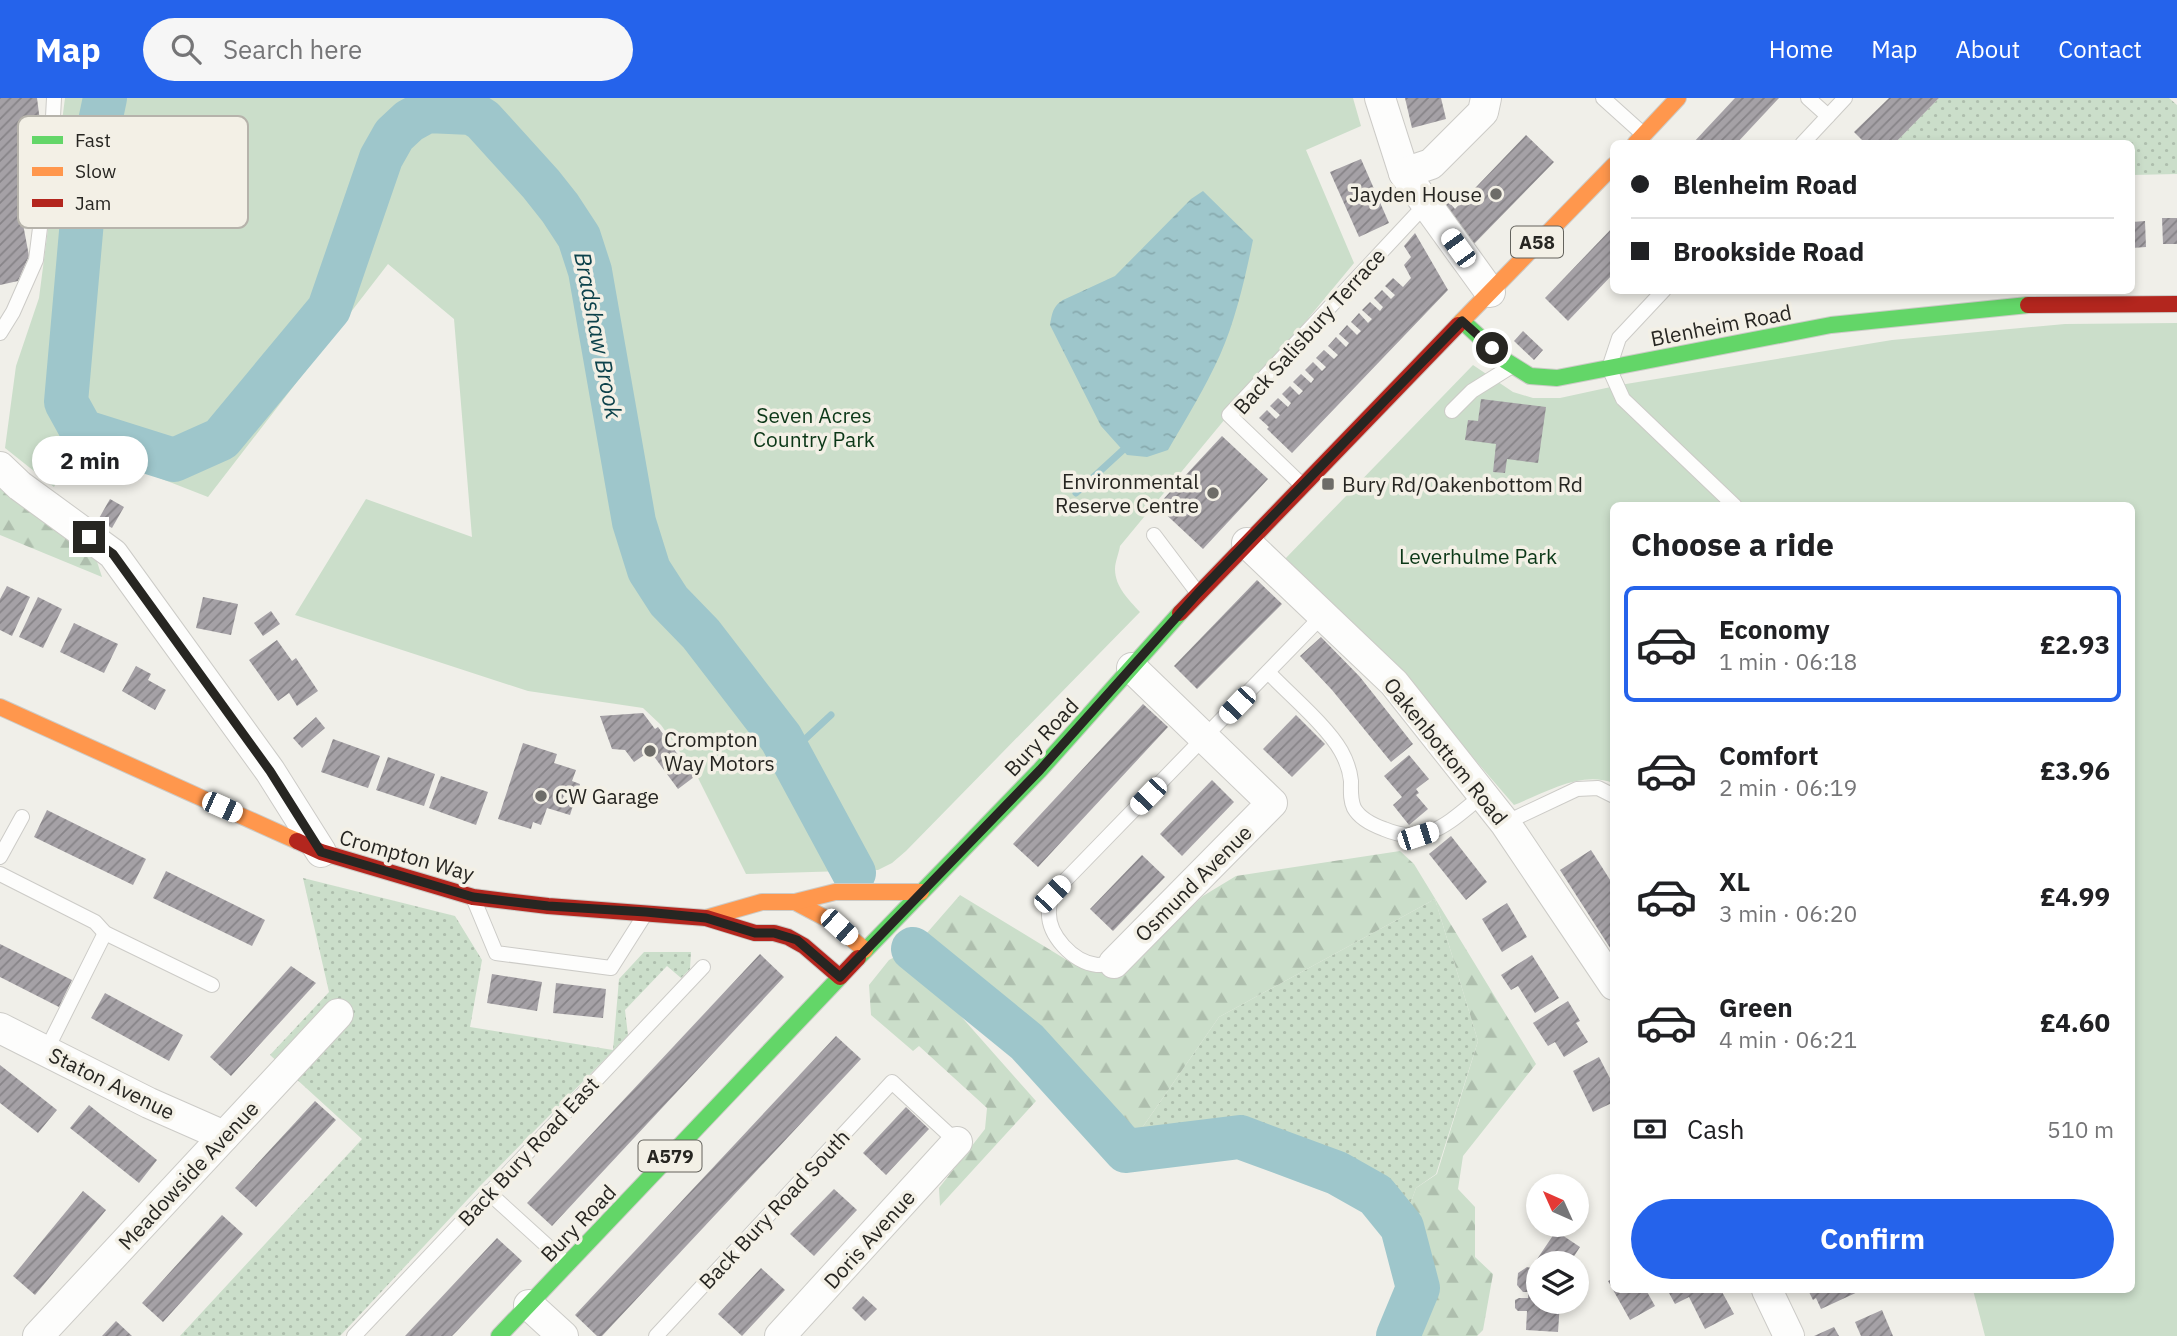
<!DOCTYPE html>
<meta charset="utf-8">
<style>
:root{--surface:#fff;--page:#f6f6f6;--text:#202124;--muted:#757577;--line:#e0e0e0;--accent:#2563eb}
body{margin:0;font-family:"IBM Plex Sans",sans-serif;background:var(--page);color:var(--text);height:100vh;display:flex;flex-direction:column;font-size:26px;white-space:nowrap}
*{box-sizing:border-box;margin:0}
p{font-size:23px;color:var(--muted)}
.icon{flex:none;width:38px;height:38px;fill:none;stroke:currentColor;stroke-width:2;stroke-linecap:round;stroke-linejoin:round}
.map{position:relative;flex:1;overflow:hidden}
.panel{position:absolute;left:1610px;top:404px;width:525px;height:791px;display:flex;flex-direction:column;background:var(--surface);border-radius:10px;box-shadow:0 4px 10px #0003}
.panel>*{flex:none}
.banner{position:absolute;left:1610px;top:42px;width:525px;height:154px;border-radius:10px;box-shadow:0 4px 10px #0003;display:grid;align-content:center;height:154px;padding:0 21px;background:var(--surface)}
.needle{width:46px;rotate:315deg}
.buttons{position:absolute;left:1526px;top:1076px;display:grid;gap:14px}
.buttons a{display:grid;place-items:center;width:63px;height:63px;border-radius:50%;background:var(--surface);box-shadow:0 4px 10px #0003;font-size:35px}
.end{position:absolute;width:32px;height:32px;margin:-16px;border:9px solid #272622;background:#fff;box-shadow:0 0 0 4px #fff}
.from{border-radius:50%}
.bubble{position:absolute;height:49px;border-radius:24px;background:var(--surface);box-shadow:0 4px 10px #0003;font-size:23px;font-weight:800;line-height:49px;text-align:center}
.car{position:absolute;width:21px;height:42px;margin:-21px -10px;border-radius:9px;box-shadow:0 0 5px 2px #0007;background:linear-gradient(#fff 24%,#345 0 40%,#fff 0 76%,#345 0 86%,#fff 0)}
.banner b{display:flex;align-items:center;gap:24px;height:66px;font-size:26px}
.banner b+b{border-top:2px solid var(--line)}
.banner i{width:18px;height:18px;background:var(--text)}
ul{padding:0;list-style:none}
li{display:flex;align-items:center;gap:21px;height:116px;margin:0 14px 10px;padding:0 7px;border:4px solid transparent;border-radius:10px}
li div{flex:1}
li b{display:block;font-size:26px}
li em{font-style:normal;font-weight:800}
li.on{border-color:var(--accent)}
li>.icon{width:63px;height:63px;stroke-width:1.5}
h2{padding:0 21px;font-size:32px;line-height:84px}
.pay{display:flex;align-items:center;gap:18px;height:77px;padding:0 21px;font-size:26px}
.pay p{margin-inline-start:auto}
.button{display:flex;gap:14px;margin-top:auto;padding:14px 21px}
.button a{flex:1;height:80px;border-radius:42px;background:var(--accent);color:#fff;font-size:28px;font-weight:800;line-height:80px;text-align:center}
header{display:flex;align-items:center;gap:42px;box-sizing:border-box;height:98px;padding:0 35px;background:var(--accent);color:#fff}
header strong{font-size:33px}
nav{display:flex;gap:38px;margin-inline-start:auto;font-size:24px}
.search{width:490px;height:63px;background:var(--page);display:flex;align-items:center;gap:18px;box-sizing:border-box;padding:0 24px;border-radius:38px;color:var(--muted);font-size:26px}
.map>svg:first-child{display:block}
.grass{fill:url(#grass-dots)}
.forest{fill:url(#forest-firs)}
.park{fill:#cbdeca}
.water{fill:url(#water-ripples)}
.lines{fill:none;stroke-linecap:round;stroke-linejoin:round}
.stream{stroke:#9ec6cb;stroke-width:7}
.river{stroke:#9ec6cb;stroke-width:44}
.building{fill:url(#building-hatch)}
.lane-casing{stroke:#cccbc7;stroke-width:16}
.street-casing{stroke:#cccbc7;stroke-width:32}
.fast-casing{stroke:#cccbc7;stroke-width:18}
.slow-casing{stroke:#cccbc7;stroke-width:18}
.jam-casing{stroke:#cccbc7;stroke-width:18}
.lane{stroke:#fdfdfc;stroke-width:14}
.street{stroke:#fdfdfc;stroke-width:30}
.fast{stroke:#63d668;stroke-width:16}
.slow{stroke:#ff974d;stroke-width:16}
.jam{stroke:#b3261e;stroke-width:16}
.route{stroke:#272622;stroke-width:9}
.poi-dot{fill:#6d6c68;stroke:#f3f0e6;stroke-width:2.5}
.labels{text-anchor:middle;dominant-baseline:central;stroke-width:7;stroke-linejoin:round;paint-order:stroke}
.shield{fill:#f3f0e6;stroke:#64635d;stroke-width:2}
.shield-label{font-size:19px;font-weight:bold;fill:#272622}
.poi-label{font-size:21px;fill:#272622;stroke:#f3f0e6;text-anchor:start}
.street-label{font-size:21px;fill:#272622;stroke:#f3f0e6}
.park-label{font-size:21px;fill:#0b3717;stroke:#f3f0e6}
.water-label{font-size:23px;font-style:italic;fill:#0d424b;stroke:#f3f0e6}
.key{fill:#f3f0e6;stroke:#b6b3ab;stroke-width:2}
.key-label{font-size:19px;fill:#272622}
</style>
<header>
<strong>Map</strong>
<div class="search"><svg class="icon" aria-label="search" viewBox="0 0 24 24"><circle cx="10" cy="10" r="6"/><path d="M15 15l6 6"/></svg>Search here</div>
<nav><a>Home</a><a>Map</a><a>About</a><a>Contact</a></nav>
</header>
<div class="map">
<svg width="2177" height="1238" viewBox="0 0 2177 1238">
<defs>
<pattern id="grass-dots" width="8" height="8" patternUnits="userSpaceOnUse" patternTransform="scale(1.75)"><rect width="8" height="8" fill="#cbdeca"/><path d="M2 2h.1M6 6h.1" fill="none" stroke="#aebead" stroke-width="1.8" stroke-linecap="round"/></pattern>
<pattern id="forest-firs" width="22" height="20" patternUnits="userSpaceOnUse" patternTransform="scale(1.75)"><rect width="22" height="20" fill="#cbdeca"/><path d="M5 1l3.5 6h-7zM16 11l3.5 6h-7z" fill="#aebead"/></pattern>
<pattern id="water-ripples" width="26" height="14" patternUnits="userSpaceOnUse" patternTransform="scale(1.75)"><rect width="26" height="14" fill="#9ec6cb"/><path d="M2 4q2-2 4 0t4 0M15 11q2-2 4 0t4 0" fill="none" stroke="#88aaae"/></pattern>
<pattern id="building-hatch" width="6" height="6" patternUnits="userSpaceOnUse" patternTransform="scale(1.75)"><rect width="6" height="6" fill="#a5a1a6"/><path d="M-1 1l2-2M0 6l6-6M5 7l2-2" fill="none" stroke="#868387"/></pattern>
</defs>
<rect width="100%" height="100%" fill="#f0efe9"/>
<g class="grass">
<polygon points="1939,0 2169,0 2177,7 2177,76 2132,77 2132,46 1894,46"/>
<polygon points="303,780 455,818 482,862 470,929 613,952 619,881 644,854 691,854 690,871 681,880 667,868 625,912 628,937 613,953 482,1086 340,1238 180,1238 362,1041 270,957 329,894"/>
<polygon points="1435,801 1478,943 1436,1076 1416,1090 1402,1129 1376,1098 1337,1075 1240,1039 1126,1053 1219,919"/>
</g>
<g class="forest">
<polygon points="0,377 89,439 102,479 0,437"/>
<polygon points="1400,753 1414,766 1536,966 1463,1058 1458,1091 1475,1109 1475,1159 1493,1176 1483,1232 1477,1238 1398,1238 1418,1190 1402,1129 1416,1090 1437,1076 1478,943 1435,801 1219,919 1126,1053 1027,944 913,851 960,797 1070,864 1095,873 1122,873 1203,798 1236,778"/>
<polygon points="904,854 1036,1003 940,1108 939,1090 985,1031 987,1010 919,948 913,953 871,917 869,887 889,862"/>
</g>
<g class="park">
<path d="M65,0H1353L1361,28L1306,52L1354,165L1120,448C1119,455 1115,464 1115,471C1115,489 1129,502 1140,514L906,753L892,765L878,772L746,776L697,678L661,627L643,610L528,593L295,517L366,401L472,439L454,221L388,166L208,399L75,347L54,389L5,350L16,268L39,200Z"/>
<path d="M2177,225V1238H1985L1973,1192H2132V408H1614L1613,685C1582,672 1544,695 1514,707L1395,569L1283,463L1473,267L1513,294L1533,300H1560L1620,287L1892,242L2065,226Z"/>
</g>
<path class="water" d="M1203,93L1253,142C1245,180 1236,221 1220,257C1205,290 1186,321 1168,352L1147,359L1127,357L1101,328L1050,227C1052,215 1053,208 1063,202L1115,178L1191,101Z"/>
<g class="lines">
<g class="stream">
<polyline points="1076,395 1123,352"/>
<polyline points="789,656 831,617"/>
</g>
<g class="river">
<polyline points="105,0 84,100 66,304 82,333 174,362 221,341 329,211 381,60 394,37 409,23 427,13 472,15 483,22 541,86 560,110 579,139 590,173 634,424 649,472 669,503 701,536 781,640 854,775"/>
<polyline points="913,851 1027,944 1126,1053 1240,1039 1337,1075 1376,1097 1402,1129 1418,1190 1398,1238"/>
</g>
</g>
<g class="building">
<polygon points="0,0 37,0 45,62 39,90 17,94 29,158 18,183 0,187"/>
<polygon points="1405,0 1441,0 1446,21 1412,30"/>
<polygon points="1735,0 1779,0 1736,46 1692,46"/>
<polygon points="1889,0 1939,0 1894,46 1866,46 1854,34"/>
<polygon points="1526,37 1554,64 1471,149 1429,101 1438,91 1455,111"/>
<polygon points="1361,61 1389,125 1359,139 1330,74"/>
<polygon points="2162,120 2177,120 2177,146 2163,146"/>
<polygon points="2145,123 2146,149 2132,150 2132,124"/>
<polygon points="1614,128 1614,175 1568,223 1545,200"/>
<polygon points="1415,135 1448,192 1292,355 1267,331 1269,329 1259,320 1267,312 1276,321 1280,317 1270,308 1278,300 1288,309 1291,305 1282,296 1290,288 1299,297 1303,293 1293,284 1301,276 1311,285 1314,281 1305,272 1313,264 1322,273 1326,269 1316,260 1324,252 1334,261 1338,257 1328,248 1336,239 1346,249 1349,245 1339,236 1347,227 1357,237 1361,233 1351,224 1359,215 1368,225 1372,221 1362,212 1370,204 1380,213 1383,209 1374,200 1382,192 1391,201 1395,197 1385,188 1393,180 1403,189 1411,180 1404,167 1411,159 1404,148"/>
<polygon points="1523,233 1543,252 1534,262 1514,243"/>
<polygon points="1481,301 1546,309 1538,365 1507,361 1505,375 1493,374 1496,346 1465,342 1468,322 1478,323"/>
<polygon points="1222,338 1268,381 1203,451 1157,408"/>
<polygon points="110,401 124,409 112,430 98,422"/>
<polygon points="1257,482 1282,506 1197,591 1174,568"/>
<polygon points="7,488 30,499 12,538 0,532 0,501"/>
<polygon points="38,499 62,511 43,550 19,539"/>
<polygon points="203,499 238,506 231,537 196,530"/>
<polygon points="271,513 280,526 263,538 254,525"/>
<polygon points="74,525 118,546 104,575 60,554"/>
<polygon points="1321,539 1360,579 1413,646 1391,664 1332,592 1300,558"/>
<polygon points="277,542 292,563 296,560 318,593 297,608 289,595 278,603 249,562"/>
<polygon points="136,568 151,576 148,582 166,592 155,612 122,593"/>
<polygon points="1143,606 1168,629 1038,769 1013,746"/>
<polygon points="643,615 655,631 658,629 694,679 678,691 650,653 634,664 625,652 612,651 600,618"/>
<polygon points="1296,617 1325,646 1292,679 1263,651"/>
<polygon points="316,619 325,630 302,650 293,640"/>
<polygon points="333,641 380,658 368,690 321,674"/>
<polygon points="523,645 557,656 554,665 576,672 572,683 580,686 570,717 547,710 541,727 533,724 531,731 498,721"/>
<polygon points="1409,657 1429,681 1416,691 1419,695 1416,697 1428,711 1409,727 1393,707 1402,699 1384,678"/>
<polygon points="388,659 435,676 424,708 376,692"/>
<polygon points="441,678 488,694 476,727 429,710"/>
<polygon points="1212,682 1234,704 1182,758 1160,736"/>
<polygon points="47,712 146,761 133,787 34,739"/>
<polygon points="1451,738 1487,784 1466,802 1429,756"/>
<polygon points="1591,752 1614,788 1614,856 1560,772"/>
<polygon points="1142,757 1165,779 1113,833 1090,811"/>
<polygon points="166,773 265,822 252,848 153,800"/>
<polygon points="1507,805 1527,839 1502,854 1482,821"/>
<polygon points="0,846 72,882 59,909 0,879"/>
<polygon points="760,856 784,879 552,1128 527,1105"/>
<polygon points="1532,857 1559,900 1535,915 1518,888 1511,892 1501,877"/>
<polygon points="291,868 316,885 231,978 210,959"/>
<polygon points="492,876 542,884 537,913 487,905"/>
<polygon points="556,885 606,891 603,920 553,915"/>
<polygon points="105,895 183,937 169,963 91,920"/>
<polygon points="1568,903 1580,923 1576,925 1588,944 1564,959 1555,944 1548,948 1533,925"/>
<polygon points="836,938 861,961 602,1238 597,1238 575,1217"/>
<polygon points="1599,959 1614,988 1614,1004 1593,1014 1573,973"/>
<polygon points="0,967 57,1012 38,1035 0,1005"/>
<polygon points="315,1003 336,1022 256,1109 235,1090"/>
<polygon points="89,1007 157,1062 139,1085 70,1030"/>
<polygon points="906,1009 929,1031 886,1077 863,1055"/>
<polygon points="834,1091 857,1112 814,1158 790,1136"/>
<polygon points="83,1093 106,1112 35,1197 13,1178"/>
<polygon points="222,1117 243,1136 163,1224 142,1205"/>
<polygon points="1556,1133 1580,1149 1569,1166 1538,1166 1538,1204 1560,1204 1558,1234 1526,1232 1527,1213 1518,1213 1515,1210 1515,1202 1519,1200 1528,1200 1528,1194 1523,1194 1517,1187 1518,1175 1527,1169 1531,1170"/>
<polygon points="497,1140 522,1163 457,1233 452,1238 405,1238"/>
<polygon points="761,1170 785,1192 742,1238 718,1216"/>
<polygon points="1614,1180 1614,1192 1646,1192 1655,1208 1630,1222 1608,1183"/>
<polygon points="1675,1192 1721,1192 1734,1216 1705,1231 1689,1199 1675,1206 1669,1195"/>
<polygon points="1813,1192 1862,1192 1821,1211 1816,1200 1813,1202 1809,1194"/>
<polygon points="863,1198 877,1211 865,1223 852,1210"/>
<polygon points="1882,1212 1893,1238 1861,1238 1855,1224"/>
<polygon points="116,1223 132,1238 102,1238"/>
<polygon points="1834,1229 1839,1238 1814,1238"/>
</g>
<g class="lines">
<g class="lane-casing">
<g id="lane">
<polyline points="1603,0 1643,36"/>
<polyline points="1808,0 1828,18"/>
<polyline points="1802,46 1845,0"/>
<polyline points="1664,192 1619,240 1609,270 1623,301 1735,408"/>
<polyline points="0,235 13,214 36,162 42,114 50,75 54,0"/>
<polyline points="1452,313 1472,293 1512,268"/>
<polyline points="1302,387 1229,317 1426,106"/>
<polyline points="1154,437 1197,494"/>
<path d="M1268,574C1289,596 1327,628 1341,653C1346,662 1350,673 1351,683C1351,693 1350,701 1354,710C1360,721 1373,727 1384,731C1428,750 1451,722 1483,697"/>
<polyline points="1505,725 1577,691 1598,690 1614,698"/>
<polyline points="0,759 22,719"/>
<polyline points="0,776 95,824 105,835 212,887"/>
<polyline points="474,802 496,855 611,870 644,818"/>
<path d="M1114,865C1108,866 1102,867 1097,867C1073,864 1047,837 1049,812C1049,807 1051,801 1052,796L1323,517"/>
<polyline points="46,953 105,835"/>
<polyline points="488,1094 566,1165"/>
<polyline points="354,1238 703,869"/>
<polyline points="656,1238 892,984 957,1044"/>
</g>
</g>
<g class="street-casing">
<g id="street">
<polyline points="1380,0 1404,75 1490,194"/>
<polyline points="1404,75 1431,66 1483,14 1486,0"/>
<polyline points="0,369 20,388 113,456 270,673 321,754"/>
<polyline points="1247,445 1394,585 1505,725 1614,887"/>
<polyline points="1114,865 1272,705 1132,570"/>
<polyline points="0,930 149,1005 224,1038"/>
<polyline points="1767,1192 1789,1238"/>
<polyline points="529,1207 563,1238"/>
<polyline points="38,1238 338,916"/>
<polyline points="780,1238 957,1044"/>
</g>
</g>
<g class="fast-casing">
<g id="fast">
<polyline points="1462,223 1506,263 1530,278 1557,280 1831,227 2028,207"/>
<polyline points="858,860 1040,672 1180,515"/>
<polyline points="499,1238 840,879"/>
</g>
</g>
<g class="slow-casing">
<g id="slow">
<polyline points="1635,46 1678,0"/>
<polyline points="1458,227 1614,67"/>
<polyline points="0,609 297,743"/>
<polyline points="795,804 829,822 865,852"/>
<polyline points="706,820 762,804 795,804 835,794 921,794"/>
</g>
</g>
<g class="jam-casing">
<g id="jam">
<polyline points="2028,207 2177,206"/>
<polyline points="1180,515 1458,227"/>
<polyline points="297,743 321,754 473,799 548,808 706,820 755,835 774,835 788,839 804,848 840,879 858,860"/>
</g>
</g>
<use href="#lane" class="lane"/>
<use href="#street" class="street"/>
<use href="#fast" class="fast"/>
<use href="#slow" class="slow"/>
<use href="#jam" class="jam"/>
</g>
<g class="lines">
<polyline class="route" points="89,439 113,456 270,673 321,754 473,799 548,808 646,814 706,820 755,835 774,835 797,842 840,879 1040,672 1198,495 1462,223 1492,250"/>
</g>
<g class="poi-dot">
<circle cx="1496" cy="96" r="7"/>
<rect x="1321" y="379" width="14" height="14" rx="3.5"/>
<circle cx="1213" cy="395" r="7"/>
<circle cx="650" cy="653" r="7"/>
<circle cx="541" cy="698" r="7"/>
</g>
<g class="labels">
<g class="shield">
<rect x="1511" y="128.5" width="52" height="31" rx="5"/>
<rect x="638.5" y="1042.5" width="63" height="31" rx="5"/>
</g>
<g class="shield-label">
<text x="1537" y="144">A58</text>
<text x="670" y="1058">A579</text>
</g>
<g class="poi-label">
<text x="1482" y="96" text-anchor="end">Jayden House</text>
<text x="1199" y="383" text-anchor="end">Environmental<tspan x="1199" dy="24">Reserve Centre</tspan></text>
<text x="1342" y="386">Bury Rd/Oakenbottom Rd</text>
<text x="664" y="641">Crompton<tspan x="664" dy="24">Way Motors</tspan></text>
<text x="555" y="698">CW Garage</text>
</g>
<g class="street-label">
<text transform="translate(1721 227) rotate(-11)">Blenheim Road</text>
<text transform="translate(1309 233) rotate(-48)">Back Salisbury Terrace</text>
<text transform="translate(1041 639) rotate(-47)">Bury Road</text>
<text transform="translate(1446 653) rotate(51)">Oakenbottom Road</text>
<text transform="translate(407 757) rotate(16)">Crompton Way</text>
<text transform="translate(1193 785) rotate(-45)">Osmund Avenue</text>
<text transform="translate(112 985) rotate(26)">Staton Avenue</text>
<text transform="translate(528 1053) rotate(-47)">Back Bury Road East</text>
<text transform="translate(188 1077) rotate(-47)">Meadowside Avenue</text>
<text transform="translate(774 1111) rotate(-47)">Back Bury Road South</text>
<text transform="translate(578 1125) rotate(-46)">Bury Road</text>
<text transform="translate(869 1141) rotate(-48)">Doris Avenue</text>
</g>
<g class="park-label">
<text x="814" y="317">Seven Acres<tspan x="814" dy="24">Country Park</tspan></text>
<text x="1478" y="458">Leverhulme Park</text>
</g>
<g class="water-label">
<text transform="translate(599 237) rotate(79)">Bradshaw Brook</text>
</g>
</g>
<rect x="18" y="18" width="230" height="112" rx="10" class="key"/>
<rect x="32" y="38" width="31" height="8" fill="#63d668"/>
<rect x="32" y="69" width="31" height="9" fill="#ff974d"/>
<rect x="32" y="101" width="31" height="8" fill="#b3261e"/>
<g class="key-label">
<text x="75" y="49">Fast</text>
<text x="75" y="80">Slow</text>
<text x="75" y="112">Jam</text>
</g>
</svg>
<div class="buttons">
<a><svg class="needle" viewBox="-14 -14 28 28"><path d="M0-13l5 13h-10z" fill="#e53935"/><path d="M0 13l5-13h-10z" fill="#757577"/></svg></a>
<a><svg class="icon" aria-label="layers" viewBox="0 0 24 24"><path d="M12 4l9 5-9 5-9-5zM3 14l9 5 9-5"/></svg></a>
</div>
<i class="end from" style="left:1492px;top:250px"></i>
<i class="end" style="left:89px;top:439px"></i>
<div class="bubble" style="left:32px;top:338px;width:116px">2 min</div>
<i class="car" style="left:1458px;top:150px;rotate:324deg"></i>
<i class="car" style="left:1237px;top:607px;rotate:224deg"></i>
<i class="car" style="left:1148px;top:698px;rotate:224deg"></i>
<i class="car" style="left:222px;top:709px;rotate:114deg"></i>
<i class="car" style="left:1418px;top:738px;rotate:72deg"></i>
<i class="car" style="left:1052px;top:796px;rotate:44deg"></i>
<i class="car" style="left:839px;top:829px;rotate:132deg"></i>
<div class="banner">
<b><i class="from"></i>Blenheim Road</b>
<b><i></i>Brookside Road</b>
</div>
<section class="panel">
<h2>Choose a ride</h2>
<ul>
<li class="on"><svg class="icon" aria-label="car" viewBox="0 0 24 24"><path d="M5 17H2v-5l4-1 3-4h7l3 4 3 1v5h-3M9 17h6M6 11h13"/><circle cx="7" cy="17" r="2"/><circle cx="17" cy="17" r="2"/></svg><div><b>Economy</b><p>1 min · 06:18</p></div><em>£2.93</em></li>
<li><svg class="icon" aria-label="car" viewBox="0 0 24 24"><path d="M5 17H2v-5l4-1 3-4h7l3 4 3 1v5h-3M9 17h6M6 11h13"/><circle cx="7" cy="17" r="2"/><circle cx="17" cy="17" r="2"/></svg><div><b>Comfort</b><p>2 min · 06:19</p></div><em>£3.96</em></li>
<li><svg class="icon" aria-label="car" viewBox="0 0 24 24"><path d="M5 17H2v-5l4-1 3-4h7l3 4 3 1v5h-3M9 17h6M6 11h13"/><circle cx="7" cy="17" r="2"/><circle cx="17" cy="17" r="2"/></svg><div><b>XL</b><p>3 min · 06:20</p></div><em>£4.99</em></li>
<li><svg class="icon" aria-label="car" viewBox="0 0 24 24"><path d="M5 17H2v-5l4-1 3-4h7l3 4 3 1v5h-3M9 17h6M6 11h13"/><circle cx="7" cy="17" r="2"/><circle cx="17" cy="17" r="2"/></svg><div><b>Green</b><p>4 min · 06:21</p></div><em>£4.60</em></li>
</ul>
<div class="pay"><svg class="icon" aria-label="cash" viewBox="0 0 24 24"><path d="M3 7h18v10H3z"/><circle cx="12" cy="12" r="2"/></svg>Cash<p>510 m</p></div>
<div class="button"><a>Confirm</a></div>
</section>
</div>
